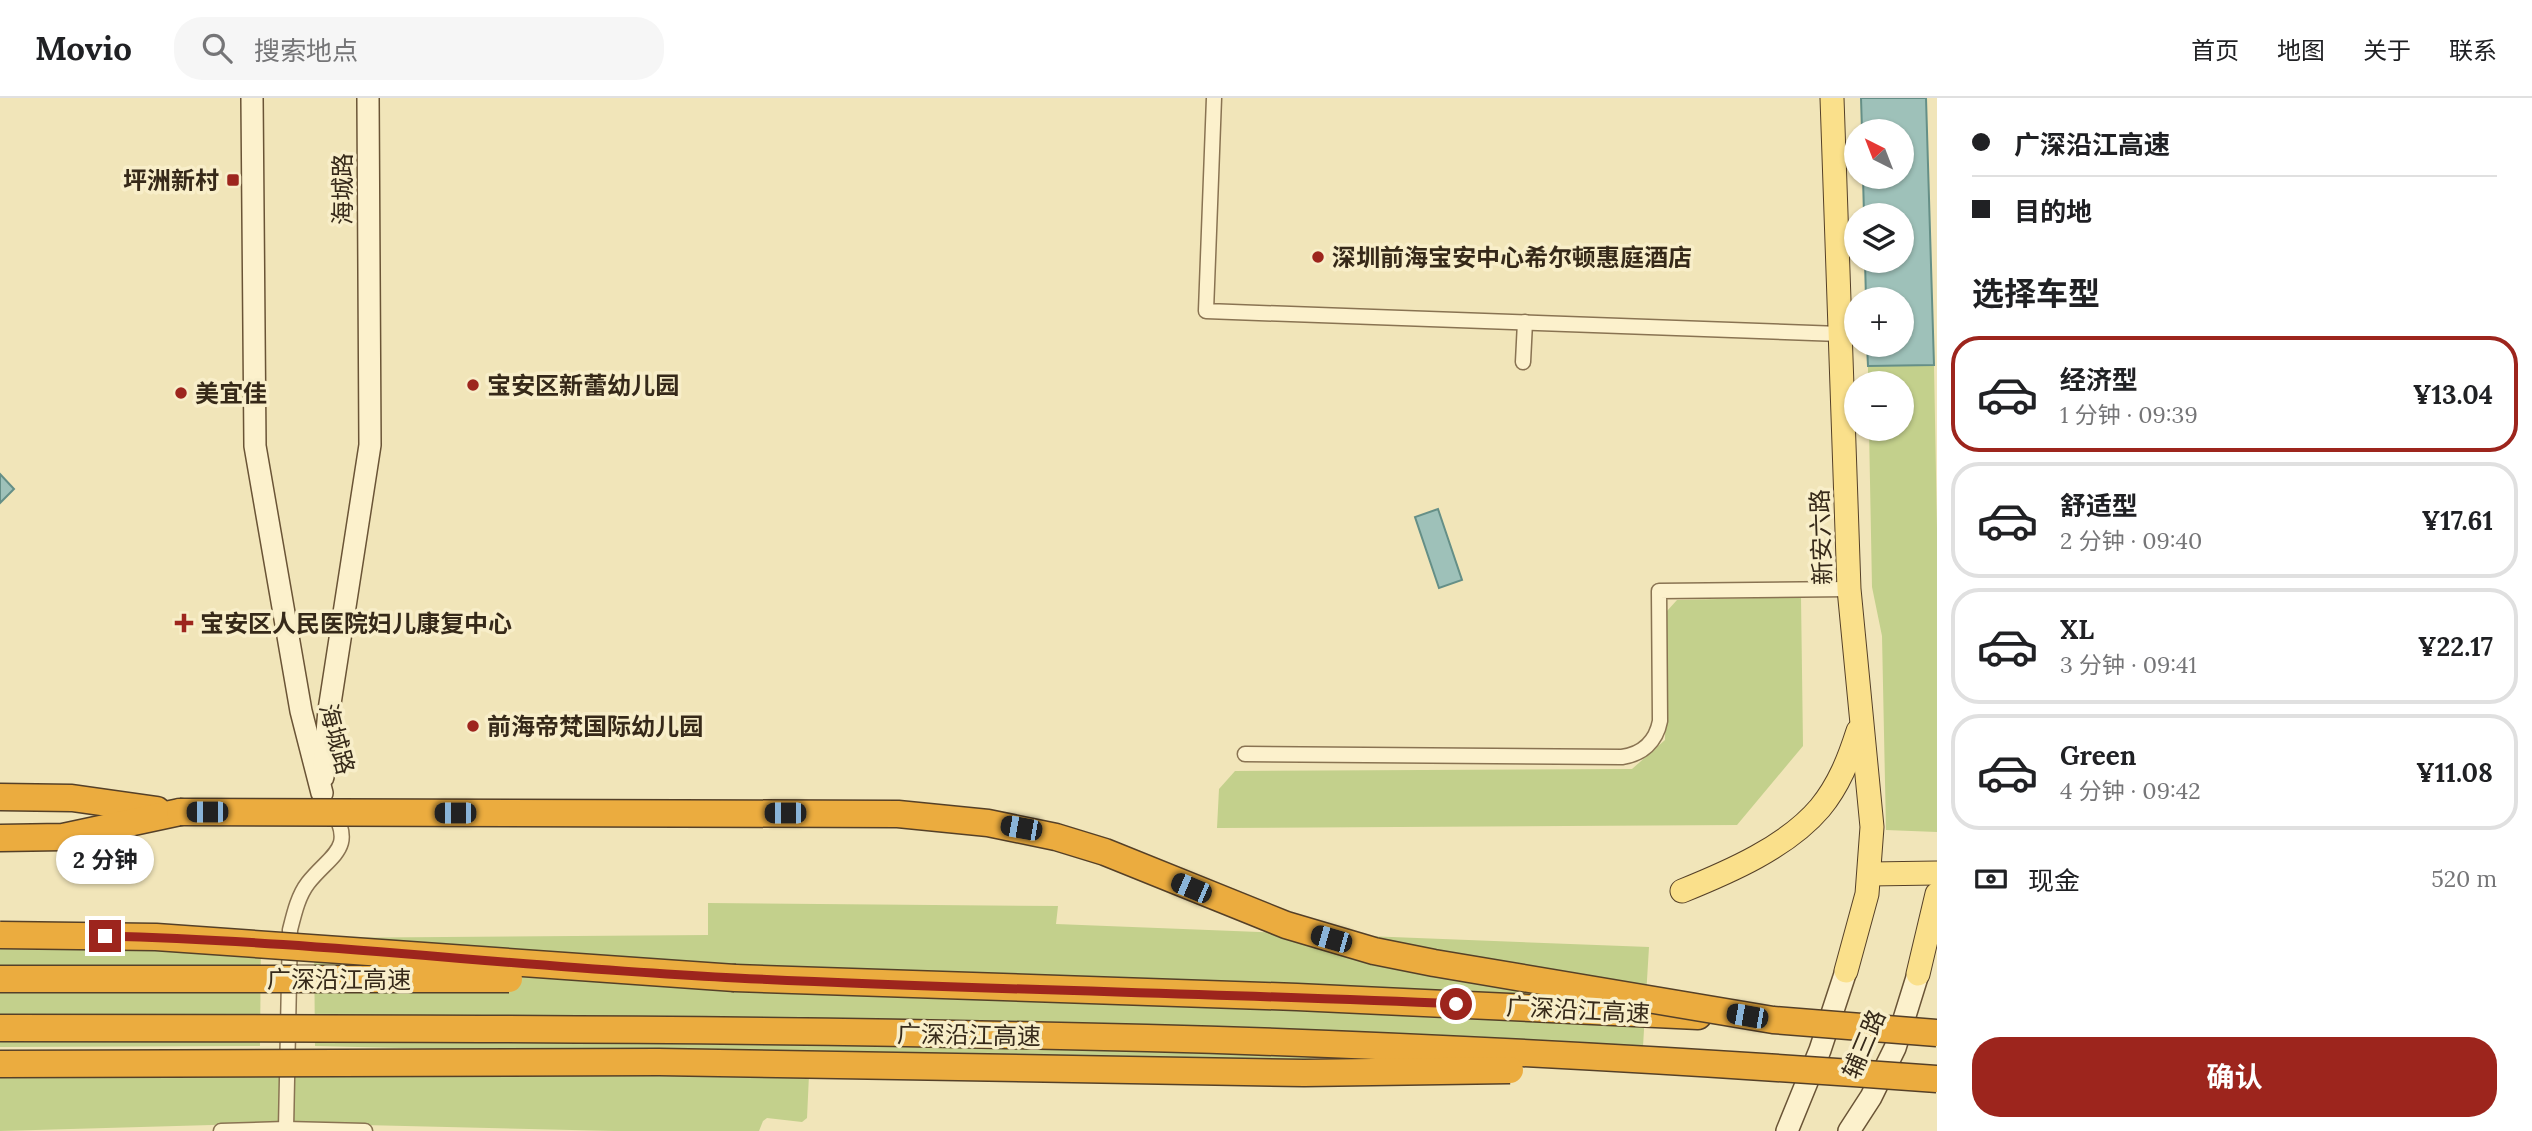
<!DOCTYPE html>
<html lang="zh">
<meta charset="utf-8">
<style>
:root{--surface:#fff;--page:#f6f6f6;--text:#202124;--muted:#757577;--line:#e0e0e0;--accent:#9d251d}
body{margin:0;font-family:Lora,"Noto Sans SC",serif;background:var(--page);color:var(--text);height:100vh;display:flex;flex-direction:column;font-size:26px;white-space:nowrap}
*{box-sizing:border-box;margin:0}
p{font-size:23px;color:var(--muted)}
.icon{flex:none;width:38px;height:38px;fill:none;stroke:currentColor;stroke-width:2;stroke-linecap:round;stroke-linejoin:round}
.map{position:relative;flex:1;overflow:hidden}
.drawer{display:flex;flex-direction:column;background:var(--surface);width:595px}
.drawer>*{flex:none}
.banner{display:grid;align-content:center;height:154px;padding:0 35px;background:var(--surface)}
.needle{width:46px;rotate:318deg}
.fabs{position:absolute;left:1844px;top:21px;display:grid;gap:14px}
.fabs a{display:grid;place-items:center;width:70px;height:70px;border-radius:50%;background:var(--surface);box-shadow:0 2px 5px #0004;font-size:35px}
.end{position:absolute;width:32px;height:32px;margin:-16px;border:9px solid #9d251d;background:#fff;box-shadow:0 0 0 4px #fff}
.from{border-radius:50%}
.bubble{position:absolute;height:49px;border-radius:24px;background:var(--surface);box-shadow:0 2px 5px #0004;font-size:23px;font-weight:700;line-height:49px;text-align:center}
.car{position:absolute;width:21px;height:42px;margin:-21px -10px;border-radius:9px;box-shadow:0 0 5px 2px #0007;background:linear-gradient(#222 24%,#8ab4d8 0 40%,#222 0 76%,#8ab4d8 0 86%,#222 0)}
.banner b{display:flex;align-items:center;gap:24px;height:66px;font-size:26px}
.banner b+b{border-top:2px solid var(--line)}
.banner i{width:18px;height:18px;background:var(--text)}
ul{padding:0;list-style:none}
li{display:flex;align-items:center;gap:21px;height:116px;margin:0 14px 10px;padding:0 21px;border:4px solid var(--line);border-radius:28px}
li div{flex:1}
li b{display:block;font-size:26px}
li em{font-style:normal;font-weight:700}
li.on{border-color:var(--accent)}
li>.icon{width:63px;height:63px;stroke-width:1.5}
h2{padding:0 35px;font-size:32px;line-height:84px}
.pay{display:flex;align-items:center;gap:18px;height:77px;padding:0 35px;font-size:26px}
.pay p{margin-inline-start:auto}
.primary-button{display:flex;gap:14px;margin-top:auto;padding:14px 35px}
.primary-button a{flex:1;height:80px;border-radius:28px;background:var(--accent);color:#fff;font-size:28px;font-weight:700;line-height:80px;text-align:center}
header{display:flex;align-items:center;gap:42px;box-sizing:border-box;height:98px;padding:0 35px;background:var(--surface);border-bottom:2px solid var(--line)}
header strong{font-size:33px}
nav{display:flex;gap:38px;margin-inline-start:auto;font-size:24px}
.search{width:490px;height:63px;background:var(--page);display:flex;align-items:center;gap:18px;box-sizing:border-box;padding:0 24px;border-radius:28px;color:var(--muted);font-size:26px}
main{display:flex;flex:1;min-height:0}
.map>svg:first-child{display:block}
.green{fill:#c3d08c}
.water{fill:#9ec1b9;stroke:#658f87;stroke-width:2}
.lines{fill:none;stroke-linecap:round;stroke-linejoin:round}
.minor-casing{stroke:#897352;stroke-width:17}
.secondary-casing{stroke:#6a5436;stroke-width:24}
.primary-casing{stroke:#554028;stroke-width:25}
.motorway-casing{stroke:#554028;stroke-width:29}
.minor{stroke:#fcf1cc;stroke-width:14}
.secondary{stroke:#fcf1cc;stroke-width:21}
.primary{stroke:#fae08b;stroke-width:23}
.motorway{stroke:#ebac3f;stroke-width:26}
.motorway-bridge-casing{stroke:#554028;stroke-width:29;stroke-linecap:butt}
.motorway-bridge{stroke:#ebac3f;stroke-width:26}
.route{stroke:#9d251d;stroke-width:9}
.poi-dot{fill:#9d251d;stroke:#f8eec9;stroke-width:2.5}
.labels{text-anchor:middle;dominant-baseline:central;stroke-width:7;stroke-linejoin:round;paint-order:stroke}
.poi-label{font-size:24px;font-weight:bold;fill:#362919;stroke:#f8eec9;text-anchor:start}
.street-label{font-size:24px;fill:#362919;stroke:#f8eec9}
</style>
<header>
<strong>Movio</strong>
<div class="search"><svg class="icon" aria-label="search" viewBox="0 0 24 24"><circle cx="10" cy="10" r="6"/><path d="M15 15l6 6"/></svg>搜索地点</div>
<nav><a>首页</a><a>地图</a><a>关于</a><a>联系</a></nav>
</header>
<main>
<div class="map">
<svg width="1937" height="1033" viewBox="0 0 1937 1033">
<rect width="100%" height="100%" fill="#f1e5b9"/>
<g class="green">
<polygon points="1934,267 1937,430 1937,734 1886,732 1882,538 1872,489 1869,331 1902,331 1902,285 1868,285 1868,268"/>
<polygon points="1801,499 1803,648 1737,727 1217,730 1219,691 1235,673 1632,671 1665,642 1667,513 1677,502"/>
<polygon points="708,805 1058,808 1056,826 1649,849 1642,965 1345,953 1270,970 315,948 314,840 708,837"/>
<polygon points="0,840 261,840 260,948 0,949"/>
<polygon points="804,973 809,977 807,1020 802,1024 767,1020 763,1023 759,1033 614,1033 279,1025 0,1033 0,977"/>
</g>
<g class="water">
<polygon points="1861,0 1926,0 1934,267 1868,268 1867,247 1902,247 1902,201 1866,201 1865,163 1902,163 1902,117 1864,117 1863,79 1902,79 1902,33 1862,33"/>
<polygon points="0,376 14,391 0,405"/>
<polygon points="1438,411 1462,482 1439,490 1415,419"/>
</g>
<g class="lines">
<g class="minor-casing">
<g id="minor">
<polyline points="1214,0 1206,213 1840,236"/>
<polyline points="1523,264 1525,224"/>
<path d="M1245,656L1622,659C1642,656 1656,644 1660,623L1659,493L1849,491"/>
<path d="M286,1031L290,832C294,816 298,798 308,785C331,756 356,751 332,711"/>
<polyline points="221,1033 286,1031 365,1033"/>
</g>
</g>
<g class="secondary-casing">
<g id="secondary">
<polyline points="252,0 255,348 301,613 322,695"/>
<polyline points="323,679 329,612 370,347 368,0"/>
<polyline points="1787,1033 1820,952 1846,873"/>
<polyline points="1849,1033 1871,999 1895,950 1918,876"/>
</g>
</g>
<g class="primary-casing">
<g id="primary">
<polyline points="1832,0 1849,491 1872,729 1867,796 1846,873"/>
<polyline points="1870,776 1937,775"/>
<path d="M1682,793C1729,774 1787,749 1820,710C1839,687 1849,661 1858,633"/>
<polyline points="1918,876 1937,796"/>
</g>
</g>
<g class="motorway-casing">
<g id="motorway">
<polyline points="0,699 72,700 157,712"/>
<polyline points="0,740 63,739 180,714"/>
<polyline points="735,880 1297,899 1698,918"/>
</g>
</g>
<use href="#minor" class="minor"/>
<use href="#secondary" class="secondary"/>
<use href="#primary" class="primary"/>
<use href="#motorway" class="motorway"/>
<g class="motorway-bridge-casing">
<g id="motorway-bridge">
<polyline points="180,714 898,716 988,725 1056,739 1105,754 1286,827 1374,853 1434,865 1773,922 1937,935"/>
<polyline points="0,837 156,839 735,880"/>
<polyline points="0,881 509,881"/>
<path d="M0,930C425,930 851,930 1276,944C1496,952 1717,965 1937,981"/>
<polyline points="0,966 659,964 1304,975 1510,972"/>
</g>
</g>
<use href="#motorway-bridge" class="motorway-bridge"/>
</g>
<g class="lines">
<path class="route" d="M105,838C316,843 525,870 736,880C976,892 1216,895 1456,906"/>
</g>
<g class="poi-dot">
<rect x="226" y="75" width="14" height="14" rx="3.5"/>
<circle cx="1318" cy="159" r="7"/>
<circle cx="473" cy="287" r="7"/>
<circle cx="181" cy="295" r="7"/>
<path d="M180.5 514.5h7v7h7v7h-7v7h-7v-7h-7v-7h7z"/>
<circle cx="473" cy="628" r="7"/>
</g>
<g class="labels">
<g class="poi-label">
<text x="219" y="82" text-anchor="end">坪洲新村</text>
<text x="1332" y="159">深圳前海宝安中心希尔顿惠庭酒店</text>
<text x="487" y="287">宝安区新蕾幼儿园</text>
<text x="195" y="295">美宜佳</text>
<text x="200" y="525">宝安区人民医院妇儿康复中心</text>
<text x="487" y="628">前海帝梵国际幼儿园</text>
</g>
<g class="street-label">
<text transform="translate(342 91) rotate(-90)">海城路</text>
<text transform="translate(1821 439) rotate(-92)">新安六路</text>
<text transform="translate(337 641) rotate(75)">海城路</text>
<text x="339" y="881">广深沿江高速</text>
<text transform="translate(1578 912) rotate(3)">广深沿江高速</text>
<text transform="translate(969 937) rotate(1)">广深沿江高速</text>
<text transform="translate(1864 946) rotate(-67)">辅三路</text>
</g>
</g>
</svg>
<div class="fabs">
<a><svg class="needle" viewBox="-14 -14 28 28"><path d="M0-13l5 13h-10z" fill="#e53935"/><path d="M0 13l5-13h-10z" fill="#757577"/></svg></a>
<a><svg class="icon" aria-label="layers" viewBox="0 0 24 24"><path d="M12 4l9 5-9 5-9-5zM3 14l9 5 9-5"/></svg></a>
<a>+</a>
<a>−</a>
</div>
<i class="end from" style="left:1456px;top:906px"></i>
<i class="end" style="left:105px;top:838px"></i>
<div class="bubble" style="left:56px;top:737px;width:98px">2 分钟</div>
<i class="car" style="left:207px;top:714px;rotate:270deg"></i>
<i class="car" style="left:455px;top:715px;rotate:270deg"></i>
<i class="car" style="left:785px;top:715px;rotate:270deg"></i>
<i class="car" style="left:1021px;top:730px;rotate:280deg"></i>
<i class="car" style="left:1191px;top:790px;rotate:293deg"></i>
<i class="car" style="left:1331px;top:841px;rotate:286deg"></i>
<i class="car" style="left:1747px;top:918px;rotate:280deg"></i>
</div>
<section class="drawer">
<div class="banner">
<b><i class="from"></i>广深沿江高速</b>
<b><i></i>目的地</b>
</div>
<h2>选择车型</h2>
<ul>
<li class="on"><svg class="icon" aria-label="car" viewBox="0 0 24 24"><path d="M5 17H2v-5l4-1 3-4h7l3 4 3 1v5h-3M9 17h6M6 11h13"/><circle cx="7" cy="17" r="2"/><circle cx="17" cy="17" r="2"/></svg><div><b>经济型</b><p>1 分钟 · 09:39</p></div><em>¥13.04</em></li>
<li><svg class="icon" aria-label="car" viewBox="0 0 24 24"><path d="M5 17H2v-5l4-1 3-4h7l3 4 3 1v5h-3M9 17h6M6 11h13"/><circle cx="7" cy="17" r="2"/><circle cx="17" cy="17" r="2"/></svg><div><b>舒适型</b><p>2 分钟 · 09:40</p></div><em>¥17.61</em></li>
<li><svg class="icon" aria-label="car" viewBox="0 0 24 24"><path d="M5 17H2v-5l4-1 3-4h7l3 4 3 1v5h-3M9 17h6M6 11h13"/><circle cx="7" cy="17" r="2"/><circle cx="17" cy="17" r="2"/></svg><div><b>XL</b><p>3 分钟 · 09:41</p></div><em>¥22.17</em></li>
<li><svg class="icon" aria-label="car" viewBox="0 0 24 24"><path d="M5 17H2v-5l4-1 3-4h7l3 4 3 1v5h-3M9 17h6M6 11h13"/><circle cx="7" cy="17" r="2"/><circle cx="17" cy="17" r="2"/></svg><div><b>Green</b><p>4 分钟 · 09:42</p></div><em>¥11.08</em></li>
</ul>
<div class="pay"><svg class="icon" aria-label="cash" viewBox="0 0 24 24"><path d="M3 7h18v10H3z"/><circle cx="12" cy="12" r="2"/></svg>现金<p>520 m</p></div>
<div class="primary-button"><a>确认</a></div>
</section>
</main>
